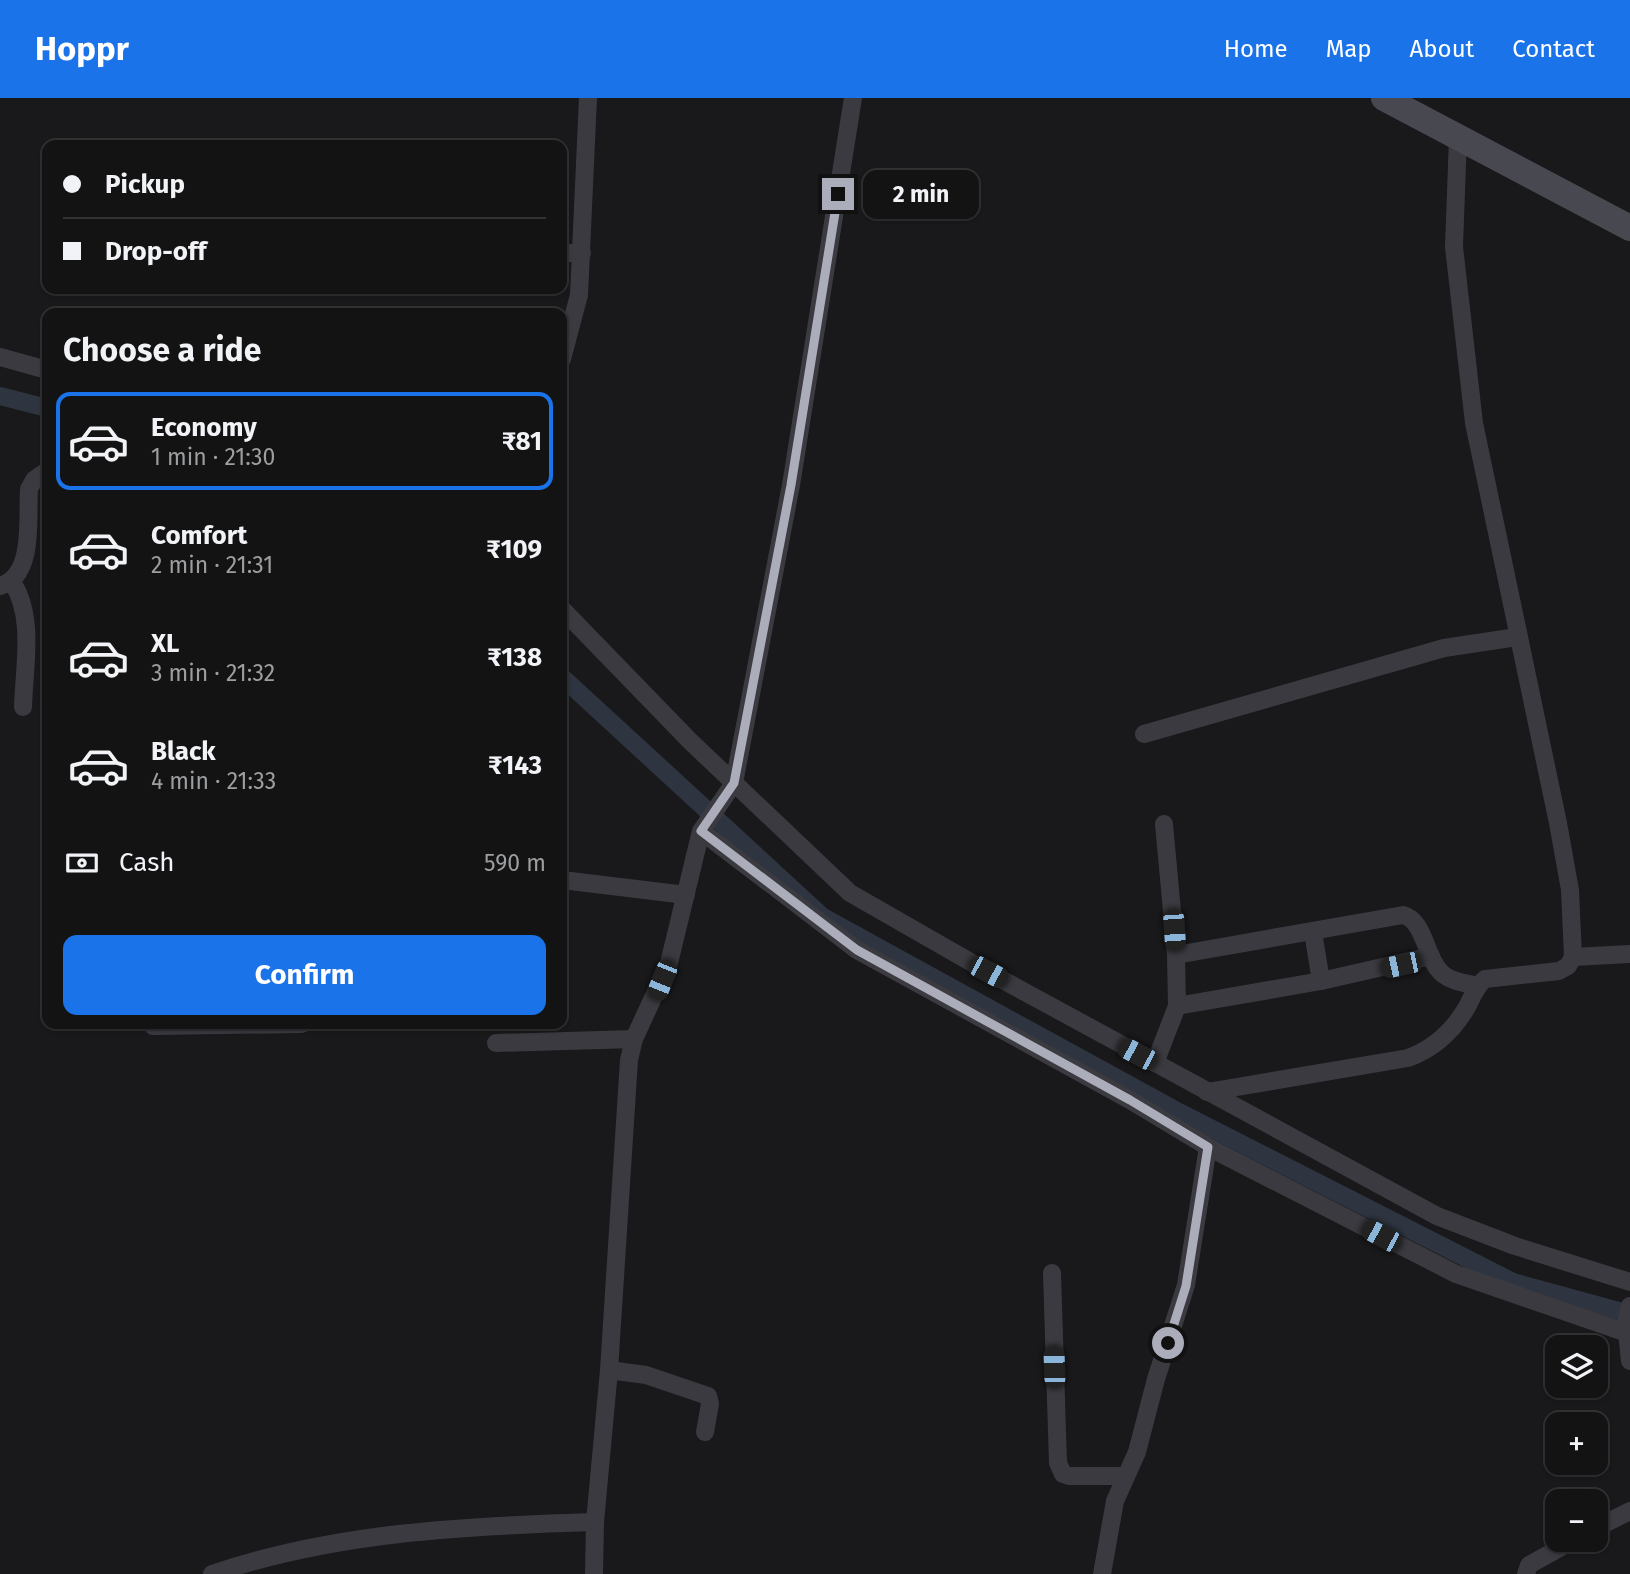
<!DOCTYPE html>
<meta charset="utf-8">
<style>
:root{--surface:#131314;--page:#202022;--text:#f1f3f6;--muted:#9d9ea0;--line:#323234;--accent:#1a73e8}
body{margin:0;font-family:"Fira Sans",sans-serif;background:var(--page);color:var(--text);height:100vh;display:flex;flex-direction:column;font-size:26px;white-space:nowrap}
*{box-sizing:border-box;margin:0}
p{font-size:23px;color:var(--muted)}
.icon{flex:none;width:38px;height:38px;fill:none;stroke:currentColor;stroke-width:2;stroke-linecap:round;stroke-linejoin:round}
.map{position:relative;flex:1;overflow:hidden}
.drawer{position:absolute;left:42px;top:210px;width:525px;height:721px;display:flex;flex-direction:column;background:var(--surface);border-radius:14px;box-shadow:0 2px 5px #0004,0 0 0 2px var(--line)}
.drawer>*{flex:none}
.guide{position:absolute;left:42px;top:42px;width:525px;height:154px;border-radius:14px;box-shadow:0 2px 5px #0004,0 0 0 2px var(--line);display:grid;align-content:center;height:154px;padding:0 21px;background:var(--surface)}
.tools{position:absolute;left:1545px;top:1237px;display:grid;gap:14px}
.tools a{display:grid;place-items:center;width:63px;height:63px;border-radius:14px;background:var(--surface);box-shadow:0 2px 5px #0004,0 0 0 2px var(--line);font-size:35px}
.end{position:absolute;width:32px;height:32px;margin:-16px;border:9px solid #abadbb;background:#111;box-shadow:0 0 0 4px #111}
.from{border-radius:50%}
.bubble{position:absolute;height:49px;border-radius:14px;background:var(--surface);box-shadow:0 2px 5px #0004,0 0 0 2px var(--line);font-size:23px;font-weight:700;line-height:49px;text-align:center}
.car{position:absolute;width:21px;height:42px;margin:-21px -10px;border-radius:9px;box-shadow:0 0 5px 2px #0007;background:linear-gradient(#222 24%,#8ab4d8 0 40%,#222 0 76%,#8ab4d8 0 86%,#222 0)}
.guide b{display:flex;align-items:center;gap:24px;height:66px;font-size:26px}
.guide b+b{border-top:2px solid var(--line)}
.guide i{width:18px;height:18px;background:var(--text)}
ul{padding:0;list-style:none}
li{display:flex;align-items:center;gap:21px;height:98px;margin:0 14px 10px;padding:0 7px;border:4px solid transparent;border-radius:14px}
li div{flex:1}
li b{display:block;font-size:26px}
li em{font-style:normal;font-weight:700}
li.active{border-color:var(--accent)}
li>.icon{width:63px;height:63px;stroke-width:1.5}
h2{padding:0 21px;font-size:32px;line-height:84px}
.pay{display:flex;align-items:center;gap:18px;height:77px;padding:0 21px;font-size:26px}
.pay p{margin-inline-start:auto}
.primary-button{display:flex;gap:14px;margin-top:auto;padding:14px 21px}
.primary-button a{flex:1;height:80px;border-radius:14px;background:var(--accent);color:#fff;font-size:28px;font-weight:700;line-height:80px;text-align:center}
header{display:flex;align-items:center;gap:42px;box-sizing:border-box;height:98px;padding:0 35px;background:var(--accent);color:#fff}
header strong{font-size:33px}
nav{display:flex;gap:38px;margin-inline-start:auto;font-size:24px}
.map>svg:first-child{display:block}
.lines{fill:none;stroke-linecap:round;stroke-linejoin:round}
.canal{stroke:#2e3540;stroke-width:18}
.street{stroke:#3a3a40;stroke-width:18}
.secondary{stroke:#484851;stroke-width:26}
.route{stroke:#abadbb;stroke-width:9}
</style>
<header>
<strong>Hoppr</strong>
<nav><a>Home</a><a>Map</a><a>About</a><a>Contact</a></nav>
</header>
<div class="map">
<svg width="1630" height="1476" viewBox="0 0 1630 1476">
<rect width="100%" height="100%" fill="#19191b"/>
<g class="lines">
<g class="canal">
<polyline points="0,298 47,310"/>
<polyline points="562,579 823,819 1175,1012 1513,1184 1630,1216"/>
</g>
<g class="street">
<polyline points="562,155 582,155"/>
<polyline points="0,259 47,272"/>
<polyline points="562,261 579,197 588,0"/>
<path d="M12,484C35,518 24,570 23,609"/>
<path d="M0,488C35,478 27,421 29,391L34,382L47,373"/>
<polyline points="562,511 690,643 850,795 988,874 1437,1118 1515,1148 1630,1184"/>
<polyline points="1144,636 1444,550 1517,539"/>
<polyline points="701,733 857,852 1130,1002 1208,1049 1456,1176 1630,1236"/>
<polyline points="562,782 686,797"/>
<polyline points="1313,834 1321,883"/>
<path d="M1176,857L1403,817C1426,823 1425,863 1444,877C1453,884 1466,885 1477,888"/>
<polyline points="1573,859 1630,856"/>
<polyline points="1177,908 1321,883 1431,858"/>
<polyline points="153,928 302,926"/>
<polyline points="496,945 634,941"/>
<polyline points="1155,965 1177,908 1176,857 1164,726"/>
<path d="M1207,994L1408,960C1433,951 1453,933 1467,909C1473,898 1475,889 1485,881L1559,873L1568,868L1573,859L1570,792L1558,725L1474,325L1454,149L1458,39"/>
<polyline points="1052,1175 1058,1365 1063,1376 1069,1378 1125,1378"/>
<polyline points="1630,1208 1626,1224 1630,1263"/>
<polyline points="609,1272 646,1277 708,1298 710,1306 705,1334"/>
<polyline points="1596,1430 1630,1413"/>
<path d="M212,1476C336,1434 465,1428 595,1424"/>
<polyline points="594,1476 595,1424 609,1272 629,962 634,941 669,865 701,733 734,685 791,387 853,0"/>
<polyline points="1102,1476 1115,1403 1137,1354 1156,1281 1186,1187 1208,1049"/>
<polyline points="1526,1476 1529,1467 1574,1442"/>
</g>
<polyline class="secondary" points="1384,0 1630,130"/>
</g>
<g class="lines">
<polyline class="route" points="838,96 791,387 734,685 701,733 857,852 1130,1002 1208,1049 1186,1188 1168,1245"/>
</g>
</svg>
<div class="tools">
<a><svg class="icon" aria-label="layers" viewBox="0 0 24 24"><path d="M12 4l9 5-9 5-9-5zM3 14l9 5 9-5"/></svg></a>
<a>+</a>
<a>−</a>
</div>
<i class="end from" style="left:1168px;top:1245px"></i>
<i class="end" style="left:838px;top:96px"></i>
<div class="bubble" style="left:863px;top:72px;width:116px">2 min</div>
<i class="car" style="left:1174px;top:832px;rotate:176deg"></i>
<i class="car" style="left:1401px;top:867px;rotate:258deg"></i>
<i class="car" style="left:988px;top:874px;rotate:118deg"></i>
<i class="car" style="left:662px;top:882px;rotate:202deg"></i>
<i class="car" style="left:1137px;top:956px;rotate:298deg"></i>
<i class="car" style="left:1381px;top:1138px;rotate:298deg"></i>
<i class="car" style="left:1054px;top:1269px;rotate:358deg"></i>
<div class="guide">
<b><i class="from"></i>Pickup</b>
<b><i></i>Drop-off</b>
</div>
<section class="drawer">
<h2>Choose a ride</h2>
<ul>
<li class="active"><svg class="icon" aria-label="car" viewBox="0 0 24 24"><path d="M5 17H2v-5l4-1 3-4h7l3 4 3 1v5h-3M9 17h6M6 11h13"/><circle cx="7" cy="17" r="2"/><circle cx="17" cy="17" r="2"/></svg><div><b>Economy</b><p>1 min · 21:30</p></div><em>₹81</em></li>
<li><svg class="icon" aria-label="car" viewBox="0 0 24 24"><path d="M5 17H2v-5l4-1 3-4h7l3 4 3 1v5h-3M9 17h6M6 11h13"/><circle cx="7" cy="17" r="2"/><circle cx="17" cy="17" r="2"/></svg><div><b>Comfort</b><p>2 min · 21:31</p></div><em>₹109</em></li>
<li><svg class="icon" aria-label="car" viewBox="0 0 24 24"><path d="M5 17H2v-5l4-1 3-4h7l3 4 3 1v5h-3M9 17h6M6 11h13"/><circle cx="7" cy="17" r="2"/><circle cx="17" cy="17" r="2"/></svg><div><b>XL</b><p>3 min · 21:32</p></div><em>₹138</em></li>
<li><svg class="icon" aria-label="car" viewBox="0 0 24 24"><path d="M5 17H2v-5l4-1 3-4h7l3 4 3 1v5h-3M9 17h6M6 11h13"/><circle cx="7" cy="17" r="2"/><circle cx="17" cy="17" r="2"/></svg><div><b>Black</b><p>4 min · 21:33</p></div><em>₹143</em></li>
</ul>
<div class="pay"><svg class="icon" aria-label="cash" viewBox="0 0 24 24"><path d="M3 7h18v10H3z"/><circle cx="12" cy="12" r="2"/></svg>Cash<p>590 m</p></div>
<div class="primary-button"><a>Confirm</a></div>
</section>
</div>
